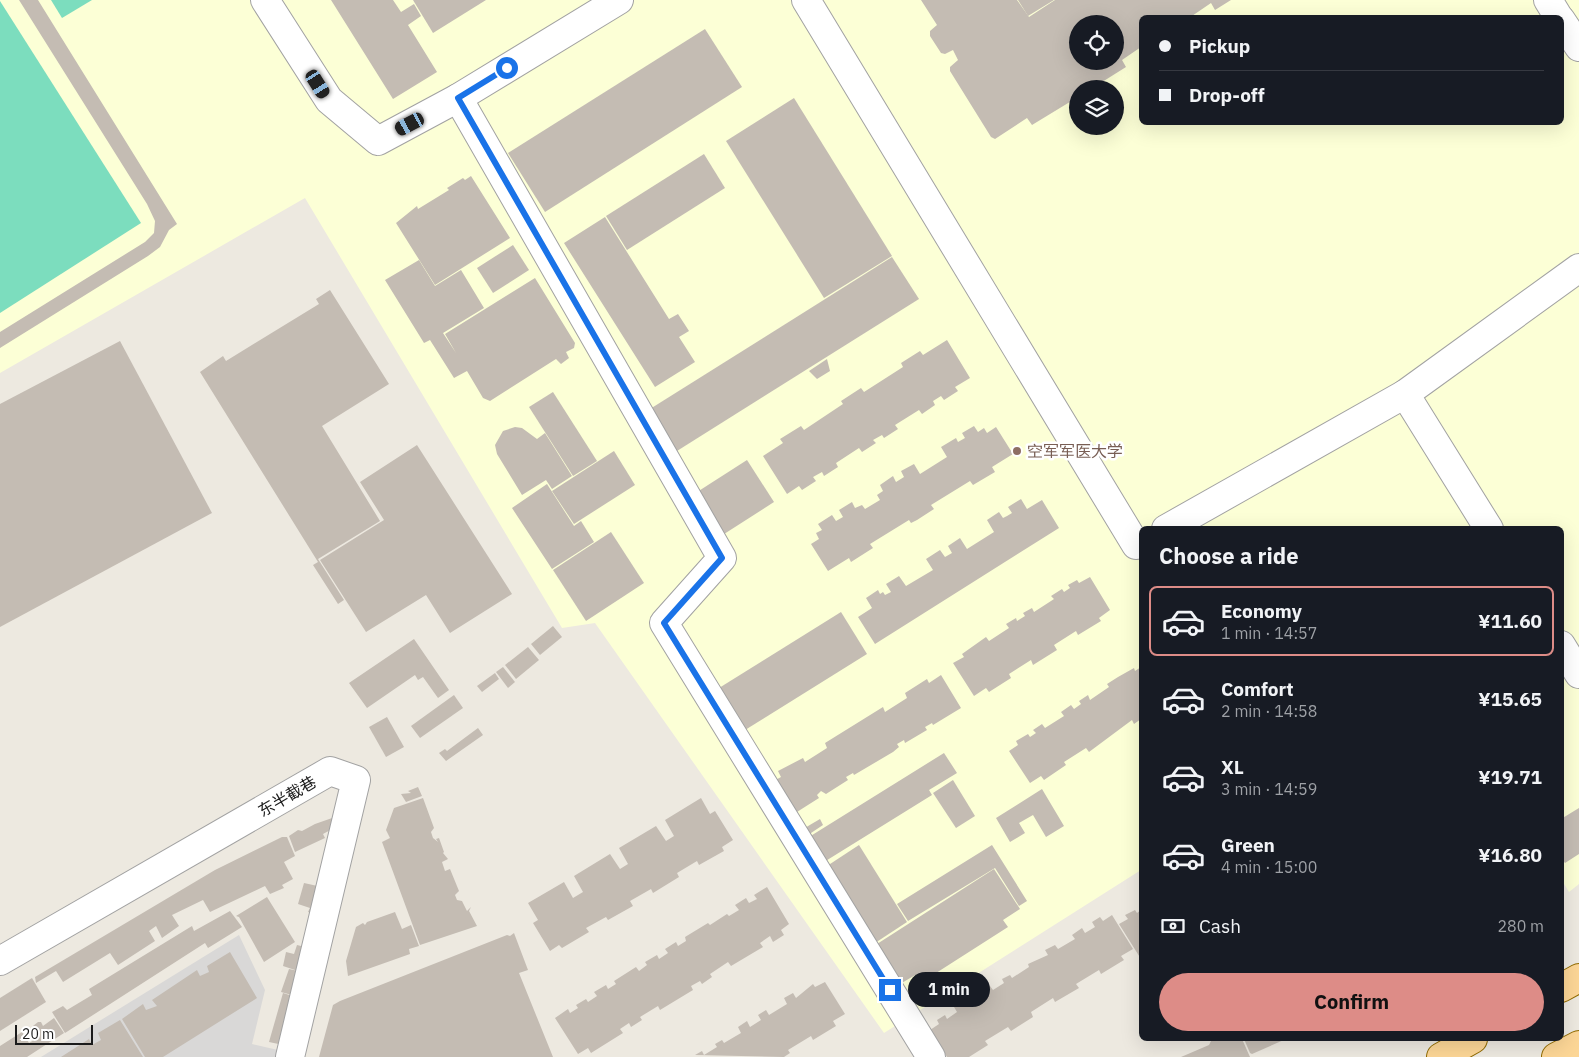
<!DOCTYPE html>
<meta charset="utf-8">
<style>
:root{--surface:#171b24;--page:#20242c;--text:#f1f3f6;--muted:#9ea1a6;--line:#363941;--accent:#dd8c87}
body{margin:0;font-family:"IBM Plex Sans","Noto Sans SC",sans-serif;background:var(--page);color:var(--text);height:100vh;display:flex;flex-direction:column;font-size:19px;white-space:nowrap}
*{box-sizing:border-box;margin:0}
p{font-size:16px;color:var(--muted)}
.icon{flex:none;width:28px;height:28px;fill:none;stroke:currentColor;stroke-width:2;stroke-linecap:round;stroke-linejoin:round}
.map{position:relative;flex:1;overflow:hidden}
.details{position:absolute;left:1139px;top:526px;width:425px;height:515px;display:flex;flex-direction:column;background:var(--surface);border-radius:8px;box-shadow:0 5px 20px #0002}
.details>*{flex:none}
.guide{position:absolute;left:1139px;top:15px;width:425px;height:110px;border-radius:8px;box-shadow:0 5px 20px #0002;display:grid;align-content:center;height:110px;padding:0 20px;background:var(--surface)}
.buttons{position:absolute;left:1069px;top:15px;display:grid;gap:10px}
.buttons a{display:grid;place-items:center;width:55px;height:55px;border-radius:50%;background:var(--surface);box-shadow:0 5px 20px #0002;font-size:25px}
.scale{position:absolute;left:15px;bottom:12px;width:78px;box-sizing:border-box;padding-left:5px;border:2px solid #1b1b1b;border-top:0;font-size:14px;line-height:18px;white-space:nowrap;color:#1b1b1b;-webkit-text-stroke:4px #fff;paint-order:stroke}
.end{position:absolute;width:22px;height:22px;margin:-11px;border:6px solid #1a73e8;background:#fff;box-shadow:0 0 0 2px #fff}
.from{border-radius:50%}
.bubble{position:absolute;height:35px;border-radius:18px;background:var(--surface);box-shadow:0 5px 20px #0002;font-size:16px;font-weight:800;line-height:35px;text-align:center}
.car{position:absolute;width:15px;height:30px;margin:-15px -8px;border-radius:6px;box-shadow:0 0 4px 1px #0007;background:linear-gradient(#222 24%,#8ab4d8 0 40%,#222 0 76%,#8ab4d8 0 86%,#222 0)}
.guide b{display:flex;align-items:center;gap:18px;height:48px;font-size:19px}
.guide b+b{border-top:1px solid var(--line)}
.guide i{width:12px;height:12px;background:var(--text)}
ul{padding:0;list-style:none}
li{display:flex;align-items:center;gap:15px;height:70px;margin:0 10px 8px;padding:0 10px;border:2px solid transparent;border-radius:8px}
li div{flex:1}
li b{display:block;font-size:19px}
li em{font-style:normal;font-weight:800}
li.selected{border-color:var(--accent)}
li>.icon{width:45px;height:45px;stroke-width:1.5}
h2{padding:0 20px;font-size:22px;line-height:60px}
.pay{display:flex;align-items:center;gap:12px;height:55px;padding:0 20px;font-size:19px}
.pay p{margin-inline-start:auto}
.primary-button{display:flex;gap:10px;margin-top:auto;padding:10px 20px}
.primary-button a{flex:1;height:58px;border-radius:30px;background:var(--accent);color:#111;font-size:20px;font-weight:800;line-height:58px;text-align:center}
.map>svg:first-child{display:block}
.residential{fill:#d9d8d7}
.education{fill:#fcffd6;fill-rule:evenodd}
.pitch{fill:#7cddbe}
.building{fill:#c4bcb3;fill-rule:evenodd}
.lines{fill:none;stroke-linecap:round;stroke-linejoin:round}
.minor-casing{stroke:#a2a2a2;stroke-width:30}
.major-casing{stroke:#916b00;stroke-width:30}
.minor{stroke:#fff;stroke-width:28}
.major{stroke:#fcd696;stroke-width:28}
.route{stroke:#1a73e8;stroke-width:6}
.education-dot{fill:#8d6e63;stroke:#fff;stroke-width:2}
.labels{text-anchor:middle;dominant-baseline:central;stroke-width:5;stroke-linejoin:round;paint-order:stroke}
.education-label{font-size:16px;fill:#785e54;stroke:#fff;text-anchor:start}
.street-label{font-size:16px;fill:#1b1b1b;stroke:#fff}
</style>
<div class="map">
<svg width="1579" height="1057" viewBox="0 0 1579 1057">
<rect width="100%" height="100%" fill="#ede9e0"/>
<polygon class="residential" points="239,935 265,990 252,1044 278,1050 276,1057 41,1057"/>
<path class="education" d="M0,0H1579V884L1569,892L1561,879V529H1141V870L884,1033L595,623L562,628L305,198L0,373ZM1141,18H1561V122H1141ZM1078,24H1115V61H1078ZM1078,89H1115V126H1078Z"/>
<g class="pitch">
<polygon points="51,0 92,0 62,18"/>
<polygon points="0,1 141,223 0,313"/>
</g>
<g class="building">
<polygon points="19,0 38,0 177,224 169,230 160,247 148,256 0,348 0,332 145,242 154,233 155,221 147,204"/>
<polygon points="331,0 393,0 401,12 414,4 421,16 408,25 437,72 393,99"/>
<polygon points="413,0 486,0 433,33"/>
<path d="M921,0H1017L1029,17L1055,0H1231L1215,10L1211,3L1189,18H1141V47L1122,60L1126,67L1091,89H1078V97L1032,125L1027,118L995,139L991,137L950,71V67L958,60L953,50L945,54L941,53L930,36V31L937,25ZM1078,24H1115V61H1078Z"/>
<polygon points="1018,0 1054,0 1028,16"/>
<polygon points="705,29 742,87 545,212 508,153"/>
<polygon points="794,98 892,256 824,298 726,141"/>
<polygon points="704,154 725,188 627,250 606,216"/>
<polygon points="471,176 510,238 435,285 396,223 417,206 418,209 449,190 447,188 463,178 465,180"/>
<polygon points="605,217 669,319 678,314 689,331 679,337 695,362 655,387 564,243"/>
<polygon points="513,245 529,270 493,293 477,268"/>
<polygon points="892,257 919,299 669,456 642,414"/>
<polygon points="419,260 435,286 461,270 484,308 443,333 456,353 445,334 535,278 575,343 574,348 566,352 569,358 561,364 556,359 490,401 483,398 467,371 454,378 430,340 424,343 385,280"/>
<polygon points="330,290 389,384 322,426 380,521 318,559 344,600 338,604 313,565 318,562 200,372 223,356 226,361 319,304 316,299"/>
<polygon points="947,340 970,378 955,387 958,391 944,400 941,396 933,401 935,405 922,414 919,410 895,425 898,429 884,438 882,435 873,440 876,443 862,452 859,448 836,463 838,467 824,476 822,472 813,477 816,481 802,490 799,486 787,494 763,456 783,443 780,439 801,426 804,430 843,404 841,401 861,388 864,392 903,367 901,363 920,351 923,355"/>
<polygon points="120,341 212,513 0,627 0,404"/>
<polygon points="827,359 830,371 817,379 809,371"/>
<polygon points="553,392 597,461 573,476 529,407"/>
<polygon points="974,426 978,432 984,428 987,433 996,427 1013,454 992,467 995,472 973,485 970,481 931,505 934,509 917,520 911,523 909,520 870,544 873,548 851,562 849,558 828,571 811,544 819,539 816,533 822,530 818,524 832,515 836,521 843,517 839,510 852,502 855,508 862,505 865,509 880,500 877,495 883,491 880,485 893,476 896,482 904,477 901,471 914,464 920,474 947,457 941,447 956,438 958,442 965,438 962,433"/>
<polygon points="515,427 522,428 537,439 545,433 572,476 552,489 546,480 522,495 497,454 495,445 503,431"/>
<polygon points="417,445 512,594 450,633 426,595 366,632 320,560 384,520 360,482"/>
<polygon points="614,451 635,485 574,524 552,491"/>
<polygon points="747,460 774,502 721,536 694,494"/>
<polygon points="547,484 574,526 581,521 594,542 552,569 512,508"/>
<polygon points="1021,499 1027,509 1042,500 1059,528 875,644 858,617 872,608 866,598 878,590 880,594 883,592 885,595 891,592 886,584 899,576 906,586 933,570 926,559 940,550 945,557 952,553 948,546 960,538 967,549 994,532 987,520 999,512 1003,518 1007,516 1012,513 1008,507"/>
<polygon points="611,532 644,583 586,621 553,570"/>
<polygon points="1090,577 1110,610 1099,618 1101,621 1078,635 1076,631 1054,645 1057,650 1033,665 1031,660 1009,674 1011,678 989,692 986,688 974,696 953,663 964,657 962,654 986,637 989,641 1009,628 1006,624 1016,618 1017,621 1025,616 1023,613 1032,608 1034,612 1051,601 1054,599 1051,596 1062,589 1064,592 1070,588 1068,585 1077,580 1079,583"/>
<polygon points="841,612 867,654 737,735 711,693"/>
<polygon points="553,626 562,637 540,655 531,644"/>
<polygon points="414,639 449,690 438,698 423,677 418,680 415,675 367,708 349,683"/>
<polygon points="528,647 539,660 516,679 505,665"/>
<polygon points="503,667 515,682 508,688 496,672"/>
<polygon points="1141,667 1141,719 1134,724 1132,720 1089,752 1086,748 1064,762 1066,765 1044,780 1041,776 1030,783 1009,751 1018,745 1016,741 1028,734 1030,737 1036,733 1033,730 1042,724 1045,728 1064,716 1061,712 1071,705 1074,709 1081,704 1079,701 1088,695 1090,700 1109,687 1107,684 1118,677 1134,668 1135,671"/>
<polygon points="495,673 499,679 482,692 477,686"/>
<polygon points="941,675 961,708 933,725 932,723 925,727 927,730 905,743 904,740 897,744 899,747 893,752 854,775 853,773 846,777 848,780 826,794 821,791 817,795 819,798 789,817 770,783 781,777 778,771 803,758 805,762 827,748 825,743 883,707 885,712 907,698 905,693 927,679 929,683"/>
<polygon points="454,695 463,708 420,738 411,726"/>
<polygon points="387,717 404,747 386,757 369,727"/>
<polygon points="478,728 483,735 446,761 439,753 445,749 447,751"/>
<polygon points="944,753 957,773 929,790 932,795 824,862 809,837"/>
<polygon points="953,780 975,816 956,828 933,793"/>
<polygon points="418,787 422,796 406,802 401,794 411,793 408,791"/>
<polygon points="1042,789 1064,826 1046,837 1033,815 1019,823 1025,833 1010,842 996,818"/>
<polygon points="423,798 434,828 431,832 433,838 438,842 436,839 439,838 444,852 443,853 448,859 442,862 445,871 450,869 459,891 455,895 457,900 462,901 467,911 471,907 469,911 477,926 420,945 382,842 390,838 386,830 394,808"/>
<polygon points="701,798 710,814 715,811 733,840 722,847 724,851 699,865 697,861 677,873 679,877 653,893 651,889 630,901 633,906 608,920 606,917 586,928 589,932 562,948 559,945 550,951 533,923 538,920 528,903 564,882 573,898 583,892 574,876 610,854 620,869 628,864 619,848 656,826 666,841 674,836 665,820"/>
<polygon points="1579,808 1579,854 1565,863 1561,858 1561,819"/>
<polygon points="355,810 334,828 323,834 325,838 295,852 289,836 298,830 302,831 315,824"/>
<polygon points="820,819 823,825 808,835 803,829"/>
<polygon points="282,837 287,837 295,856 284,862 293,879 282,885 284,888 270,894 265,886 210,912 203,900 172,915 179,926 162,938 156,926 149,931 155,941 118,965 110,953 63,982 56,971 36,983 35,977 215,870"/>
<polygon points="859,845 907,922 875,943 827,866"/>
<polygon points="992,845 1027,901 1019,906 995,868 908,921 897,904"/>
<polygon points="994,869 1020,909 1003,920 1008,927 922,982 917,974 900,984 877,944"/>
<polygon points="304,883 322,887 329,919 308,912 310,908 298,904"/>
<polygon points="767,887 789,924 781,930 784,935 773,942 770,936 760,943 763,947 731,966 728,962 710,974 712,977 702,984 700,981 691,986 693,990 660,1010 658,1006 640,1017 642,1020 631,1027 629,1023 620,1029 623,1033 591,1053 588,1048 578,1054 555,1018 568,1009 570,1013 578,1008 576,1005 586,999 588,1002 597,996 594,992 606,985 608,989 616,984 614,981 636,967 639,971 647,965 645,962 657,955 659,959 668,953 665,949 676,942 678,946 686,941 685,937 708,923 710,925 727,914 729,916 739,910 735,905 746,898 749,903 757,899 754,895"/>
<polygon points="267,897 295,942 264,962 239,917 236,916"/>
<polygon points="1135,910 1137,913 1141,910 1141,959 1119,924 1128,919 1125,915"/>
<polygon points="230,911 242,927 208,948 205,943 65,1033 52,1012 63,1006 67,1010 92,995 89,989 192,926 194,931"/>
<polygon points="395,912 402,929 411,925 419,946 409,949 410,954 348,976 346,961 356,927 363,923 365,925 367,922"/>
<polygon points="1112,915 1133,949 1121,956 1124,960 1101,974 1099,970 1076,984 1079,988 1055,1002 1053,998 1031,1012 1033,1017 1011,1031 1008,1027 985,1041 988,1045 969,1057 947,1057 930,1030 939,1024 937,1020 945,1015 947,1019 957,1012 954,1007 963,1002 966,1006 984,995 981,991 990,986 993,990 1004,983 1002,979 1010,975 1012,978 1029,967 1028,964 1048,955 1045,950 1055,945 1058,949 1075,939 1072,935 1082,928 1085,933 1095,927 1092,922 1100,917 1103,921"/>
<polygon points="514,933 528,970 519,973 553,1057 319,1057 333,1005 340,1001 507,935 510,936"/>
<polygon points="297,945 313,949 299,997 281,992 289,969 298,971 283,966 286,952 294,954"/>
<polygon points="230,952 257,998 163,1057 145,1057 122,1019 143,1004 146,1010 157,1006 152,1000 197,970 200,976 209,972 207,966"/>
<polygon points="32,978 46,1002 0,1031 0,998"/>
<polygon points="825,982 845,1014 833,1021 836,1026 813,1040 811,1036 788,1050 790,1053 784,1057 695,1055 702,1051 704,1055 717,1047 715,1044 722,1040 724,1043 741,1033 738,1027 747,1021 750,1027 761,1020 758,1015 766,1010 769,1015 787,1004 784,998 793,993 796,998 813,984 815,987"/>
<polygon points="283,993 299,998 288,1046 269,1042"/>
<polygon points="54,1018 64,1033 27,1057 0,1057 0,1046 22,1032 29,1043 39,1037 33,1026 38,1022 41,1022 43,1026"/>
<polygon points="120,1020 143,1057 61,1057 89,1039 92,1045 101,1040 98,1033"/>
<polygon points="1212,1039 1242,1039 1250,1057 1181,1057 1209,1045"/>
<polygon points="1244,1039 1286,1039 1252,1054 1250,1053"/>
</g>
<g class="lines">
<g class="minor-casing">
<g id="minor">
<polyline points="265,0 329,100 378,141 458,98 722,558 664,623 931,1057"/>
<polyline points="806,0 1136,545 1141,543"/>
<polyline points="1548,0 1559,18"/>
<polyline points="1561,20 1579,47"/>
<polyline points="458,98 619,0"/>
<polyline points="1405,394 1489,529"/>
<polyline points="1166,529 1405,394 1579,268"/>
<polyline points="1561,645 1579,674"/>
<polyline points="0,961 330,771 356,780 290,1057"/>
</g>
</g>
<g class="major-casing">
<g id="major">
<polyline points="1561,988 1579,978"/>
<polyline points="1441,1057 1473,1039"/>
<polyline points="1556,1057 1579,1045"/>
</g>
</g>
<use href="#minor" class="minor"/>
<use href="#major" class="major"/>
</g>
<g class="lines">
<polyline class="route" points="507,68 458,98 722,558 664,623 890,990"/>
</g>
<circle class="education-dot" cx="1017" cy="451" r="5"/>
<g class="labels">
<g class="education-label">
<text x="1027" y="451">空军军医大学</text>
</g>
<g class="street-label">
<text transform="translate(287 796) rotate(-30)">东半截巷</text>
</g>
</g>
</svg>
<div class="buttons">
<a><svg class="icon" aria-label="locate" viewBox="0 0 24 24"><circle cx="12" cy="12" r="6"/><path d="M12 2v4M12 18v4M2 12h4M18 12h4"/></svg></a>
<a><svg class="icon" aria-label="layers" viewBox="0 0 24 24"><path d="M12 4l9 5-9 5-9-5zM3 14l9 5 9-5"/></svg></a>
</div>
<div class="scale">20 m</div>
<i class="end from" style="left:507px;top:68px"></i>
<i class="end" style="left:890px;top:990px"></i>
<div class="bubble" style="left:908px;top:972px;width:82px">1 min</div>
<i class="car" style="left:318px;top:84px;rotate:148deg"></i>
<i class="car" style="left:410px;top:124px;rotate:242deg"></i>
<div class="guide">
<b><i class="from"></i>Pickup</b>
<b><i></i>Drop-off</b>
</div>
<section class="details">
<h2>Choose a ride</h2>
<ul>
<li class="selected"><svg class="icon" aria-label="car" viewBox="0 0 24 24"><path d="M5 17H2v-5l4-1 3-4h7l3 4 3 1v5h-3M9 17h6M6 11h13"/><circle cx="7" cy="17" r="2"/><circle cx="17" cy="17" r="2"/></svg><div><b>Economy</b><p>1 min · 14:57</p></div><em>¥11.60</em></li>
<li><svg class="icon" aria-label="car" viewBox="0 0 24 24"><path d="M5 17H2v-5l4-1 3-4h7l3 4 3 1v5h-3M9 17h6M6 11h13"/><circle cx="7" cy="17" r="2"/><circle cx="17" cy="17" r="2"/></svg><div><b>Comfort</b><p>2 min · 14:58</p></div><em>¥15.65</em></li>
<li><svg class="icon" aria-label="car" viewBox="0 0 24 24"><path d="M5 17H2v-5l4-1 3-4h7l3 4 3 1v5h-3M9 17h6M6 11h13"/><circle cx="7" cy="17" r="2"/><circle cx="17" cy="17" r="2"/></svg><div><b>XL</b><p>3 min · 14:59</p></div><em>¥19.71</em></li>
<li><svg class="icon" aria-label="car" viewBox="0 0 24 24"><path d="M5 17H2v-5l4-1 3-4h7l3 4 3 1v5h-3M9 17h6M6 11h13"/><circle cx="7" cy="17" r="2"/><circle cx="17" cy="17" r="2"/></svg><div><b>Green</b><p>4 min · 15:00</p></div><em>¥16.80</em></li>
</ul>
<div class="pay"><svg class="icon" aria-label="cash" viewBox="0 0 24 24"><path d="M3 7h18v10H3z"/><circle cx="12" cy="12" r="2"/></svg>Cash<p>280 m</p></div>
<div class="primary-button"><a>Confirm</a></div>
</section>
</div>
